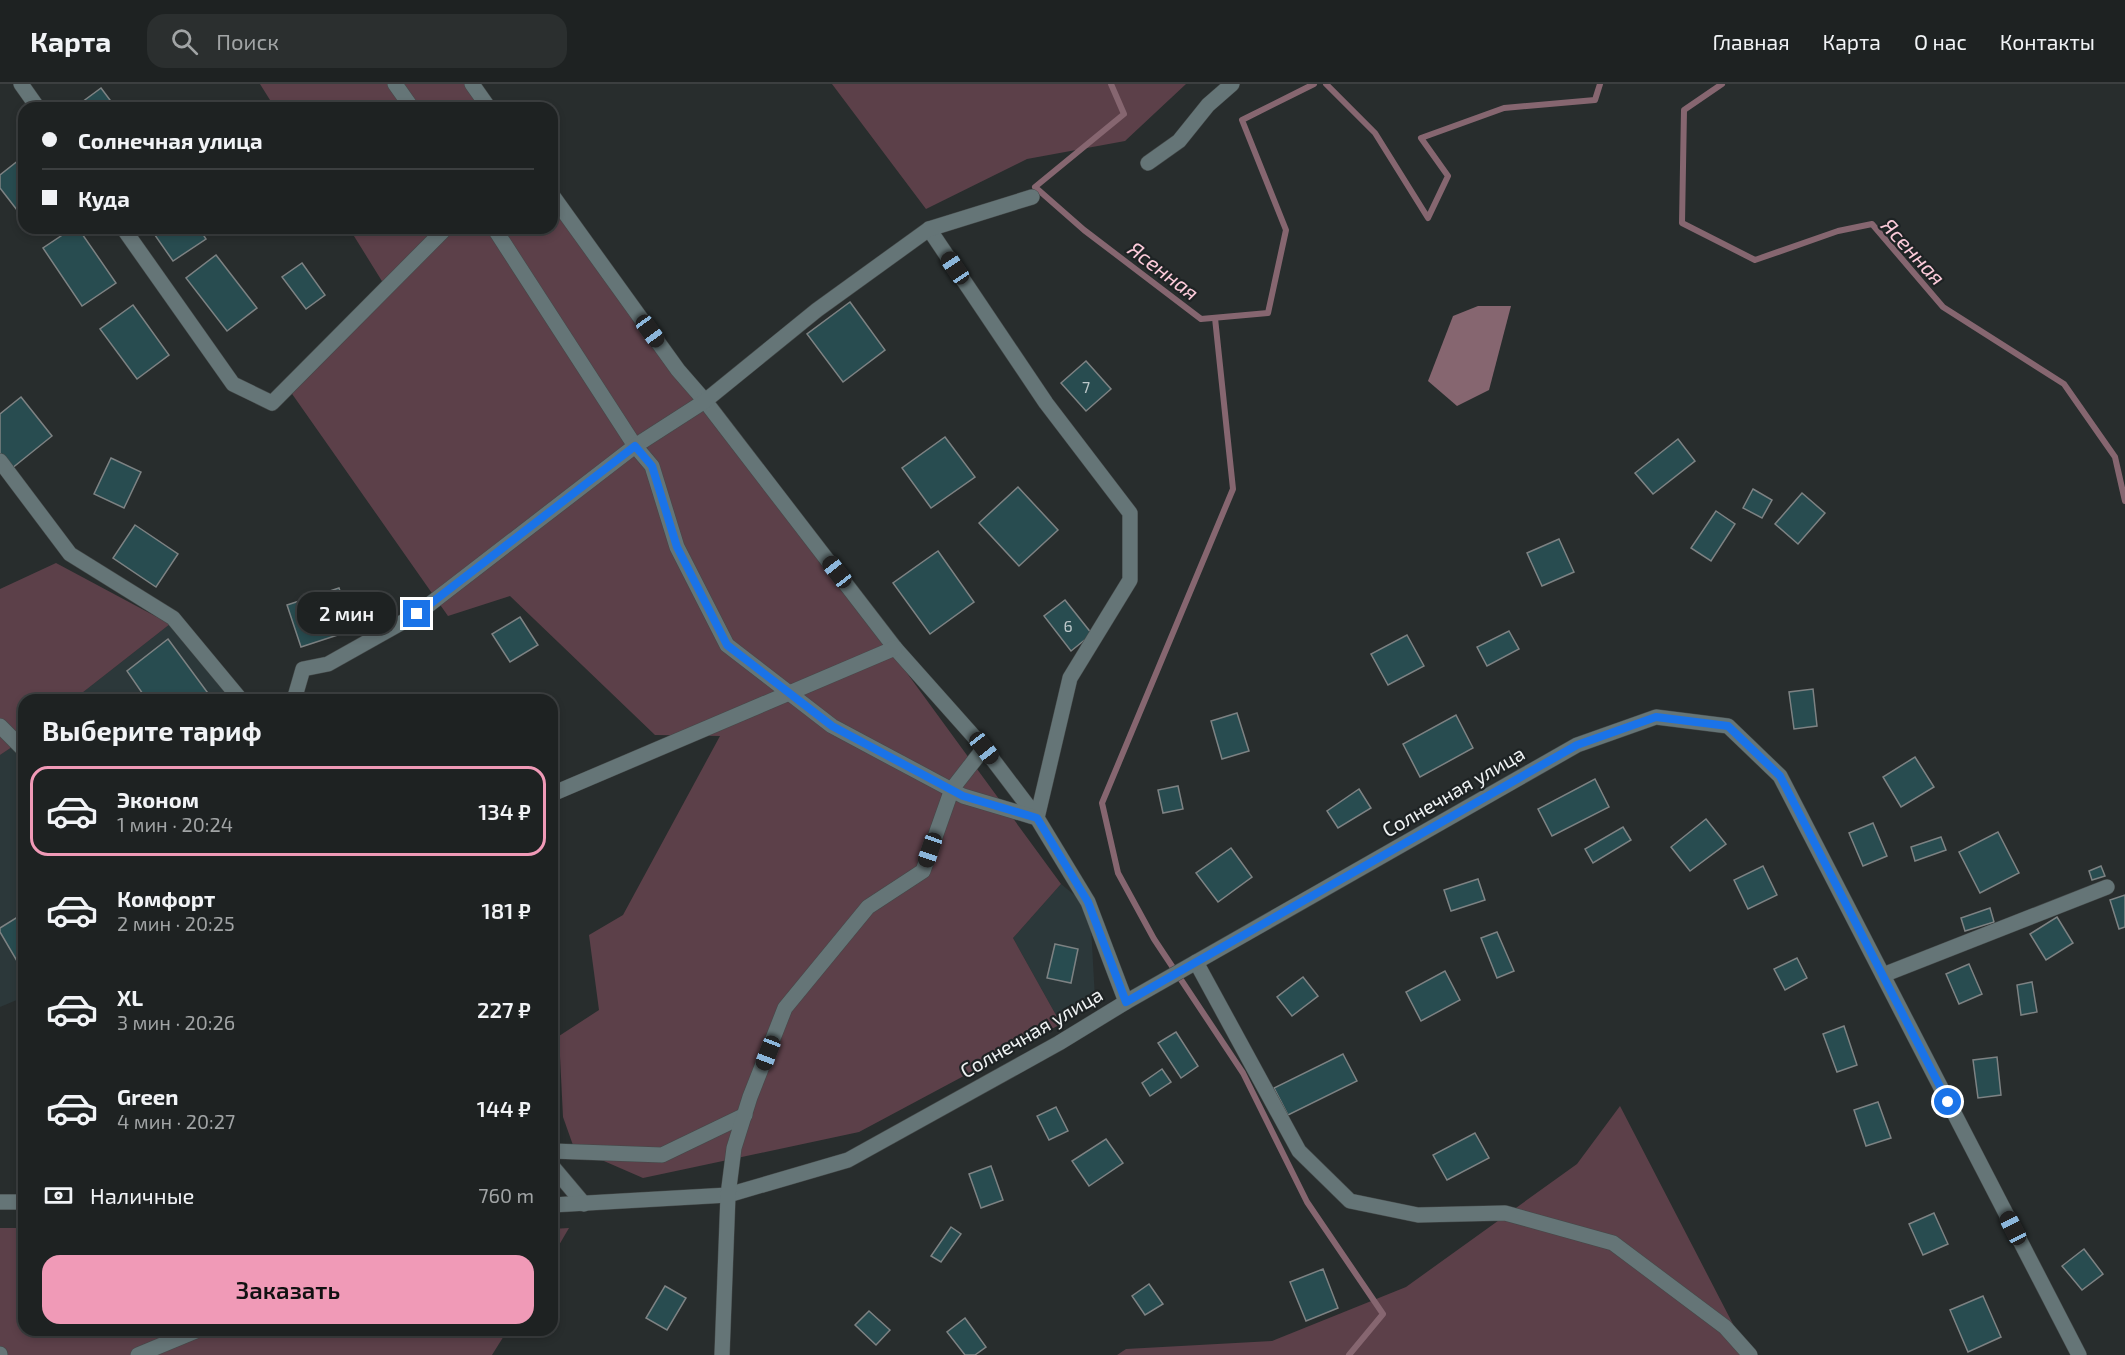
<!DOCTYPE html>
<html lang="ru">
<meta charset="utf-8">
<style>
:root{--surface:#1e2222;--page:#2b2f2f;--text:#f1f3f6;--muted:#a1a4a5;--line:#3c3f40;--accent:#f09ab7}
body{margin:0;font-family:"Exo 2",sans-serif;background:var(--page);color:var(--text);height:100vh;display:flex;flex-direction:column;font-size:22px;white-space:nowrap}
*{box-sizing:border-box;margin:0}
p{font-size:20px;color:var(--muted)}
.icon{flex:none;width:33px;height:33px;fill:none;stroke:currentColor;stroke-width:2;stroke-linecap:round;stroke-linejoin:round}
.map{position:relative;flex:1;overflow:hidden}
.panel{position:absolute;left:18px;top:610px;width:540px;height:642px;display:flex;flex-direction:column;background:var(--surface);border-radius:18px;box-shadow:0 3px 9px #0003,0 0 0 2px var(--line)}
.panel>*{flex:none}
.guide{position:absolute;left:18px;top:18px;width:540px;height:132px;border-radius:18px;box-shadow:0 3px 9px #0003,0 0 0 2px var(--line);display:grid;align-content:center;height:132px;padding:0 24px;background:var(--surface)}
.end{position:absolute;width:27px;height:27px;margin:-14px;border:8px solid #1a73e8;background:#fff;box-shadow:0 0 0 3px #fff}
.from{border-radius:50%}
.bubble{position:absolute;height:42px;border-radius:18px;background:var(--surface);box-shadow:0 3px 9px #0003,0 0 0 2px var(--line);font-size:20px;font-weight:600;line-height:42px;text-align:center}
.car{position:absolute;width:18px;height:36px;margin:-18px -9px;border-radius:8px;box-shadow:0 0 4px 2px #0007;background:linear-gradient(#222 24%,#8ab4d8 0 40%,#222 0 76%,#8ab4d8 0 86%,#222 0)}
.guide b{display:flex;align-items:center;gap:21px;height:57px;font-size:22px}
.guide b+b{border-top:2px solid var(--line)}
.guide i{width:15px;height:15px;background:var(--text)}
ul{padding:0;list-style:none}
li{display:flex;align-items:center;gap:18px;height:90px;margin:0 12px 9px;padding:0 12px;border:3px solid transparent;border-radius:18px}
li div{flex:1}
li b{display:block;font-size:22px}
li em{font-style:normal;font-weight:600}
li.active{border-color:var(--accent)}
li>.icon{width:54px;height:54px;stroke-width:1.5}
h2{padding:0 24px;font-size:27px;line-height:72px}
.pay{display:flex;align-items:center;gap:15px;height:66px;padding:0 24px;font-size:22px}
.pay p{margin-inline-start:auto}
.action{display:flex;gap:12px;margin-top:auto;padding:12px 24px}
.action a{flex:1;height:69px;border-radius:18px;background:var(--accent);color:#111;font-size:24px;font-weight:600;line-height:69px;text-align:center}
header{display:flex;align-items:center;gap:36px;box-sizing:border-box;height:84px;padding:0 30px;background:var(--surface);border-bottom:2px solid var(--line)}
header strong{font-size:28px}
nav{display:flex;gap:33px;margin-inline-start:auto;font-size:21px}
.search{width:420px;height:54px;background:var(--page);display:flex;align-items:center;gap:15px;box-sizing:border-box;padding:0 21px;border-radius:18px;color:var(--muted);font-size:22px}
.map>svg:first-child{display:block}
.built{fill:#2c383a}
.green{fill:#5c4049}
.water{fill:#866670}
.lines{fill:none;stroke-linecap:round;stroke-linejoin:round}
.stream{stroke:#866670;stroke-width:6}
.building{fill:#284c50;stroke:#7d8283;stroke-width:1.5}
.minor-casing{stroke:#444949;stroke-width:16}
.minor{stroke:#657577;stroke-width:15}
.route{stroke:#1a73e8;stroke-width:8}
.labels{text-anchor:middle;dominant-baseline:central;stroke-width:4.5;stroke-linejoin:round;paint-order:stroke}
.number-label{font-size:16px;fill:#bdc8ca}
.street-label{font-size:20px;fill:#eff2f3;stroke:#1e2324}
.water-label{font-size:21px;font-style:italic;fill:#fccbda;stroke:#1e2324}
</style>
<header>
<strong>Карта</strong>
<div class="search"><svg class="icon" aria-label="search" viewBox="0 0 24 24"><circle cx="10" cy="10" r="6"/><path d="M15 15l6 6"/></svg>Поиск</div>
<nav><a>Главная</a><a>Карта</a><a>О нас</a><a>Контакты</a></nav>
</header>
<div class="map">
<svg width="2125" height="1271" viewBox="0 0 2125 1271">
<rect width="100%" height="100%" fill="#282d2d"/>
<g class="built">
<polygon points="170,540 238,616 73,616"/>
<polygon points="24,655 24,913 0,923 0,671"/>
<polygon points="1061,800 1090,824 1095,915 1061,940 1013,854"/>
</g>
<g class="green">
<polygon points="260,0 467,0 484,24 275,24"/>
<polygon points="832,0 1186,0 1125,57 1027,75 926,125"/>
<polygon points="552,117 904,585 1061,800 1013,854 1061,940 859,1048 643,1094 574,1064 563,1033 559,952 599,926 589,851 623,831 720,652 655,651 510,512 448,532 283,297 385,202 349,144 552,144"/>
<polygon points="56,479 170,540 73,616 24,616 24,655 0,671 0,505"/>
<polygon points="1620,1022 1749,1271 1117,1271 1126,1265 1272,1257 1406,1203 1577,1080"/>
<polygon points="0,1144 24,1144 24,1246 507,1247 492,1271 0,1271"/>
<polygon points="569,1144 552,1173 552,1145"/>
</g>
<polygon class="water" points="1478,222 1511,222 1489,306 1457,322 1428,297 1453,232"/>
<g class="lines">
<g class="stream">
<polyline points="1111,0 1124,30 1035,103 1084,146 1201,235 1268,229 1286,146 1242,36 1314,0"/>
<polyline points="1326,0 1375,49 1428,134 1448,92 1421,54 1504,24 1595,16 1600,0"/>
<polyline points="1722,0 1684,26 1682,139 1755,176 1838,147 1872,140 1943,223 2064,300 2115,373 2125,417"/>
<polyline points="1215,234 1233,405 1102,719 1118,789 1154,855 1243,989 1307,1118 1383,1230 1349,1271"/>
</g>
</g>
<g class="building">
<polygon points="101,4 116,24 74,24"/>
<polygon points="24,72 24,135 0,104 0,91"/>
<polygon points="73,144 78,144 116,199 82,222 43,164"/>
<polygon points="150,144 199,144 206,155 173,177"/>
<polygon points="216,171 257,224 227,247 186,194"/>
<polygon points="302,179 325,211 306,225 282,193"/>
<polygon points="850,218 885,266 843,298 807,250"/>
<polygon points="133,221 169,271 137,295 100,245"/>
<polygon points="1086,277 1111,305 1086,327 1061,299"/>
<polygon points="21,313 52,352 11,385 0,372 0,330"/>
<polygon points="945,353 975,393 931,424 902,384"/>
<polygon points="1678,355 1695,377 1653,410 1635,389"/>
<polygon points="111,374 141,388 124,424 94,410"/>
<polygon points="1018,403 1058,446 1019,482 979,439"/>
<polygon points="1753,405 1772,416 1762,434 1743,424"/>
<polygon points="1802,409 1825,429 1798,460 1775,440"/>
<polygon points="1716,427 1735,440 1711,477 1691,464"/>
<polygon points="135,441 178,470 156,503 113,474"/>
<polygon points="1559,455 1574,488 1542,502 1527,469"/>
<polygon points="938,467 974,518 930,550 893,499"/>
<polygon points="339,504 353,546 301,563 287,521"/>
<polygon points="1065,516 1092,550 1071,567 1044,532"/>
<polygon points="520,533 538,561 510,578 492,550"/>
<polygon points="1509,547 1519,565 1487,582 1477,563"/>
<polygon points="1407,551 1424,582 1388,601 1371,570"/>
<polygon points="168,555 213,616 147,616 127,587"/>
<polygon points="1813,605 1817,642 1794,645 1789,608"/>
<polygon points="1237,629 1249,667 1222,675 1211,637"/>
<polygon points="1456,631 1473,664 1420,693 1403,660"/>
<polygon points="1915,673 1934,703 1901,723 1883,693"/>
<polygon points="1595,695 1609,723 1552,752 1538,725"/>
<polygon points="1178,702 1183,725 1163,729 1158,706"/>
<polygon points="1359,705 1371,724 1338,744 1327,727"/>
<polygon points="1706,735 1726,760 1690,787 1671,763"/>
<polygon points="1873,739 1887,772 1863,782 1849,749"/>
<polygon points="1623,743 1631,756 1593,779 1585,765"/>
<polygon points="1998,748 2019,789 1980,809 1959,768"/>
<polygon points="1941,753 1946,766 1915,777 1911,763"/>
<polygon points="1231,764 1252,793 1218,818 1196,789"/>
<polygon points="1763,782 1777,811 1748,825 1734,796"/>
<polygon points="2101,782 2105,792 2092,796 2089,787"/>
<polygon points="1478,795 1485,816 1451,827 1444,806"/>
<polygon points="2125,811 2125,843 2119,845 2110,816"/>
<polygon points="1990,824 1994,838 1965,847 1961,834"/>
<polygon points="24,829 24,889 0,848 0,844"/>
<polygon points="2057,833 2073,859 2046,876 2030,850"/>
<polygon points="1497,848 1514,887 1497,894 1481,854"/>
<polygon points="1055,860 1078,865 1071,899 1047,894"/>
<polygon points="1797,874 1807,894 1785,906 1774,885"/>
<polygon points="1969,880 1982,910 1959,920 1946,890"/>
<polygon points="1445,887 1460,916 1421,937 1406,908"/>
<polygon points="1303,893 1318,912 1292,932 1277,913"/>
<polygon points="2032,898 2037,928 2021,931 2017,901"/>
<polygon points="1844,942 1857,981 1837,988 1823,950"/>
<polygon points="1176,948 1198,982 1181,994 1158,959"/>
<polygon points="1343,970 1357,997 1288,1031 1274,1004"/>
<polygon points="1997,973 2001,1011 1978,1014 1973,976"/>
<polygon points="1162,985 1171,998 1150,1012 1142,999"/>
<polygon points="1878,1018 1891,1054 1866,1062 1854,1026"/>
<polygon points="1056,1023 1068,1047 1049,1056 1037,1032"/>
<polygon points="1475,1049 1489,1074 1447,1096 1433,1071"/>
<polygon points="1106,1055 1123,1079 1089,1102 1072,1077"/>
<polygon points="991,1082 1003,1116 981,1124 969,1090"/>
<polygon points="1934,1129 1948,1160 1923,1171 1909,1140"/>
<polygon points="951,1143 961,1150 941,1178 931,1172"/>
<polygon points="2084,1165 2103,1190 2082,1206 2062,1182"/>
<polygon points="1323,1185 1338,1224 1306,1237 1290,1198"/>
<polygon points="1149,1200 1163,1220 1145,1231 1132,1212"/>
<polygon points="665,1202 686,1214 667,1246 646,1234"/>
<polygon points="1983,1212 2001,1253 1968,1268 1950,1226"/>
<polygon points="869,1227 890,1246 876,1261 855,1241"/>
<polygon points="965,1234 986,1263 975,1271 965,1271 947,1248"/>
</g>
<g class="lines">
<g class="minor-casing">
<g id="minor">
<polyline points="21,0 38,24"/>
<polyline points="395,0 412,24"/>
<polyline points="472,0 489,24"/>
<polyline points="1148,79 1179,57 1208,21 1232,0"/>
<polyline points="552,111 678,286 705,317 895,564 984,664 1037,734 1070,594 1130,496 1130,429 1046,319 929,145"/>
<polyline points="123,144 233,300 272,319 446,144"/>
<polyline points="494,144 635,362 652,382 677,463 727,561 832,642 963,712 1037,734 1088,818 1126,918"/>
<polyline points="0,377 70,470 173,534 241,616"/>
<polyline points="294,616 303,585 328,580 417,530 635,362 705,317 817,226 929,145 1032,113"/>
<polyline points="0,642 24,666"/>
<polyline points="552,710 895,564"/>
<polyline points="1196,878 1299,1067 1350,1117 1418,1131 1505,1129 1613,1159 1725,1243 1750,1271"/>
<polyline points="1883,891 2107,803"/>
<polyline points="552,1067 662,1071 745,1031"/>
<polyline points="552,1082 584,1120"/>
<polyline points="0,1118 24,1118"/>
<polyline points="552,1121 728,1111 848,1076 1059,959 1126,918 1577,661 1656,633 1728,642 1780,692 2079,1271"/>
<polyline points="0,1270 0,1271"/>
<polyline points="138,1271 198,1246"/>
<polyline points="722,1271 728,1111 734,1064 750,1013 785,924 868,823 923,787 952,705 984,664"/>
</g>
</g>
<use href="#minor" class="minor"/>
</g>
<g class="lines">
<polyline class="route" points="417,530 635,362 652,382 677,463 727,561 832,642 963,712 1037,734 1088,818 1126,918 1577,661 1656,633 1728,642 1780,692 1948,1018"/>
</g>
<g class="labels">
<g class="number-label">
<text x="1086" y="302">7</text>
<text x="1068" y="541">6</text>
</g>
<g class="street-label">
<text transform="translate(1453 707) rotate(-30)">Солнечная улица</text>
<text transform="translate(1031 948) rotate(-30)">Солнечная улица</text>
</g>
<g class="water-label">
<text transform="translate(1914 167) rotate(47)">Ясенная</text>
<text transform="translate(1164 186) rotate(37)">Ясенная</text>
</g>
</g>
</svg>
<i class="end from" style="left:1948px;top:1018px"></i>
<i class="end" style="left:417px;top:530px"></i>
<div class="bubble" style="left:297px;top:508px;width:99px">2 мин</div>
<i class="car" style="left:955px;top:184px;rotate:326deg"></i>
<i class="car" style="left:650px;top:247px;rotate:144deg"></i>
<i class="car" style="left:837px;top:488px;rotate:322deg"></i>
<i class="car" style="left:984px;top:664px;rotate:142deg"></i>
<i class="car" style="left:930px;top:766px;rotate:199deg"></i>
<i class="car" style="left:768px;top:969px;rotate:201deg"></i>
<i class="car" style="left:2013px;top:1144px;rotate:333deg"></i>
<div class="guide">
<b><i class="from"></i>Солнечная улица</b>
<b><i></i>Куда</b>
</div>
<section class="panel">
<h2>Выберите тариф</h2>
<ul>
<li class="active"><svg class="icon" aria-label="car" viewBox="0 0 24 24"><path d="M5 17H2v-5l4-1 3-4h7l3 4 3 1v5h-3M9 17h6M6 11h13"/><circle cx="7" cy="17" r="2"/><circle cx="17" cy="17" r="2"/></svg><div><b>Эконом</b><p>1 мин · 20:24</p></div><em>134 ₽</em></li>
<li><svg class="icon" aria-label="car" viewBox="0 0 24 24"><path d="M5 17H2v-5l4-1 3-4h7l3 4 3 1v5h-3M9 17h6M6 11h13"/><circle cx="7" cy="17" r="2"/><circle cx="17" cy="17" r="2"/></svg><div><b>Комфорт</b><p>2 мин · 20:25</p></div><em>181 ₽</em></li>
<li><svg class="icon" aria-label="car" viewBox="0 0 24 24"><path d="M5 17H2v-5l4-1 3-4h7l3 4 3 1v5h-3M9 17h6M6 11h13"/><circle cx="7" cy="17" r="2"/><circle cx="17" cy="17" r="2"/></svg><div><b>XL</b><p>3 мин · 20:26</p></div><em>227 ₽</em></li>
<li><svg class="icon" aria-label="car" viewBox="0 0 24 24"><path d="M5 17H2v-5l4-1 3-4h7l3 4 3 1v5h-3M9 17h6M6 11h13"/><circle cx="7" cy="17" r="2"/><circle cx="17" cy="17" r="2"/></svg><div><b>Green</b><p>4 мин · 20:27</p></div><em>144 ₽</em></li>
</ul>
<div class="pay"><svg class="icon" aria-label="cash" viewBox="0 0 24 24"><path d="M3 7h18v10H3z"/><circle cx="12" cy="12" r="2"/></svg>Наличные<p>760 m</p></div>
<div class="action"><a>Заказать</a></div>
</section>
</div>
